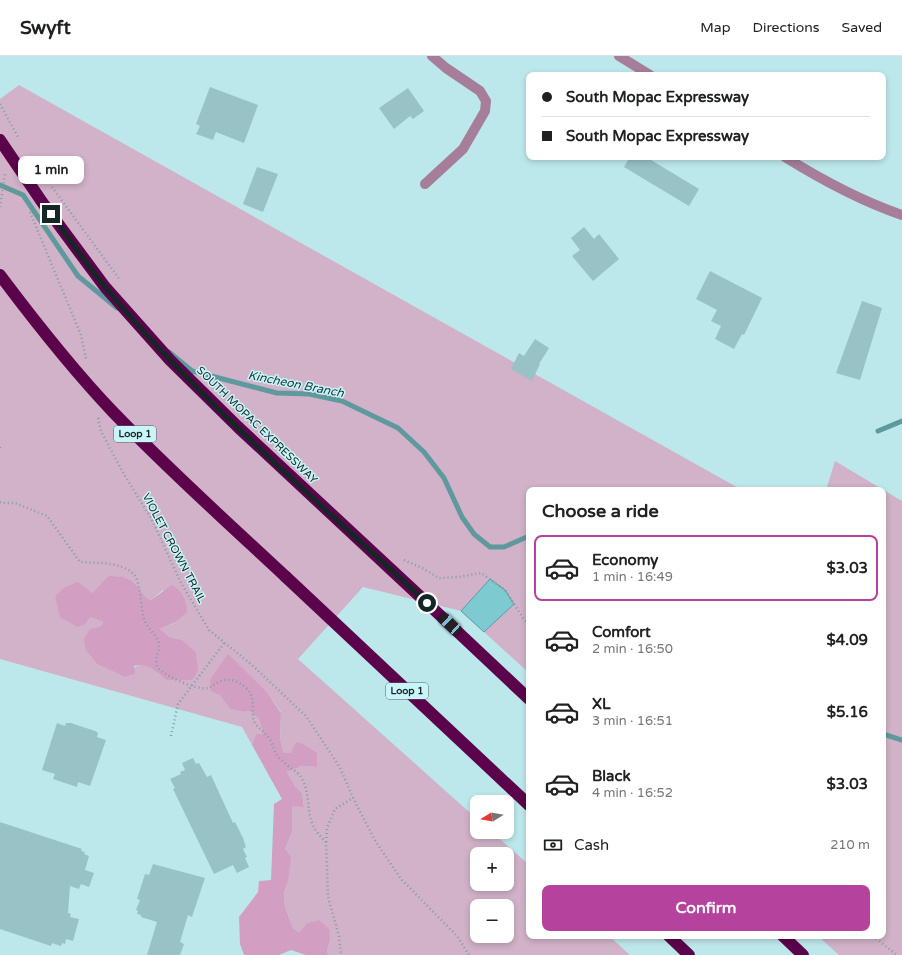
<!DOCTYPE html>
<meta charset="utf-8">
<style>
:root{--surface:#fff;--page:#f6f6f6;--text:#202124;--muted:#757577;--line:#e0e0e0;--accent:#b5429d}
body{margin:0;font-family:"Varela Round",sans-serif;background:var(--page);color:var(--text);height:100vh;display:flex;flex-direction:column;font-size:15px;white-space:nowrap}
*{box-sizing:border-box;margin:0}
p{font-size:13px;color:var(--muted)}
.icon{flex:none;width:22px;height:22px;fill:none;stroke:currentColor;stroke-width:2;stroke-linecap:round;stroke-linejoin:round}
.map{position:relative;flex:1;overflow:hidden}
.sheet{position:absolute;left:526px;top:431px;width:360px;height:452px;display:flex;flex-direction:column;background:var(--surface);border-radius:8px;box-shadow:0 2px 6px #0003}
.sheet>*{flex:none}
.guide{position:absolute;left:526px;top:16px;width:360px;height:88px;border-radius:8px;box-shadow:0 2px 6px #0003;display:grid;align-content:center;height:88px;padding:0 16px;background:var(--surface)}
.needle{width:26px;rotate:259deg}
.buttons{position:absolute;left:470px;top:739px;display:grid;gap:8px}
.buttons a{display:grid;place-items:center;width:44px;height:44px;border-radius:8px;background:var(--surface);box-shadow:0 2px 6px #0003;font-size:20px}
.end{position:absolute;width:18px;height:18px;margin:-9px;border:5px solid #152627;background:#fff;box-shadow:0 0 0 2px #fff}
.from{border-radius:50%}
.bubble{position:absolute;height:28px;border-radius:8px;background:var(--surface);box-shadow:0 2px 6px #0003;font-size:13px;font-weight:700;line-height:28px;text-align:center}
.car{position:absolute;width:12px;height:24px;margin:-12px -6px;border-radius:5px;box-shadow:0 0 3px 1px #0007;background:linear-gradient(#222 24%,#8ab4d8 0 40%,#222 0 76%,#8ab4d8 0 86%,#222 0)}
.guide b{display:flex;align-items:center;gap:14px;height:38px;font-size:15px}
.guide b+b{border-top:1px solid var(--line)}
.guide i{width:10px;height:10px;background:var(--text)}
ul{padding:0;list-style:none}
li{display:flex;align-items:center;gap:12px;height:66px;margin:0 8px 6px;padding:0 8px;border:2px solid transparent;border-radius:8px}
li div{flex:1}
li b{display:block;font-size:15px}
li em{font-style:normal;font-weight:700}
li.on{border-color:var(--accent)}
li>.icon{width:36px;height:36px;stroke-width:1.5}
h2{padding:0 16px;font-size:18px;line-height:48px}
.pay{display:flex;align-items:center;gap:10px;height:44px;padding:0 16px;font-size:15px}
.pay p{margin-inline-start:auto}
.button{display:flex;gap:8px;margin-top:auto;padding:8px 16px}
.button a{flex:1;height:46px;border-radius:8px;background:var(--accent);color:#fff;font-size:16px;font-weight:700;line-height:46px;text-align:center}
header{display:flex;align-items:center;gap:24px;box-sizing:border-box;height:56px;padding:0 20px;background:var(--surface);border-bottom:1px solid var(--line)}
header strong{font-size:19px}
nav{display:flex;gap:22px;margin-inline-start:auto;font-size:14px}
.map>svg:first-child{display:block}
.green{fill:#d1b2c8;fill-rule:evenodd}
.forest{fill:#d29fc3}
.water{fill:#7dcad1;stroke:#5e999e}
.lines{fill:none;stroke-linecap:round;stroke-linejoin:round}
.stream{stroke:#5e999e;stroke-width:5}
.building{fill:#98c2c5}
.path{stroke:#7e9fa1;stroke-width:2.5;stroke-dasharray:1 3;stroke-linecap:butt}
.minor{stroke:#a67e9a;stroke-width:10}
.highway{stroke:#5b044c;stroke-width:12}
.highway-bridge{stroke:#5b044c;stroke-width:12}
.route{stroke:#152627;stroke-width:5}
.labels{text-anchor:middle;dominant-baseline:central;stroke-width:3;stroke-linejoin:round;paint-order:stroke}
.shield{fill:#caf5f8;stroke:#4b6466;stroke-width:1}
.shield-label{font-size:10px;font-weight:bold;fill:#152627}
.street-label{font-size:11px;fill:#152627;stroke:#caf5f8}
.water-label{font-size:12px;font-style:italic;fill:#103639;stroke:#caf5f8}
</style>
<header>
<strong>Swyft</strong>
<nav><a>Map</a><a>Directions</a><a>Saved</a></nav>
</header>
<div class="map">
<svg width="902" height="899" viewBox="0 0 902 899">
<rect width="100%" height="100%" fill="#bde8eb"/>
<g class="green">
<path d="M19,29L742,434H529V617L484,576L514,548L490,523L461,555L363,531L298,603L477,763V776H492L529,809V880H609L630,899H329L327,896L330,884L306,868L299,876L293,872L285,851L284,837L288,825L285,793L292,776V749L304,750L302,737L295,730L287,716L302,710L317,711L291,697H284L280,683L281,656L267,636L228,599L210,623L230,653L243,656L249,655L259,663L263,678H256L252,689L242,671L0,603V43ZM108,520C119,520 127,521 135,528C142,534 142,540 151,544L163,534L175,567L160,573L170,581L182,584L166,624C148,609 142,601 124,621L97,608L86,595L90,573L101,570L103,566L90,561L92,537ZM477,798H507V828H477ZM477,850H507V880H477Z"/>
<polygon points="835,405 902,445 902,899 839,899 818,880 883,880 883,434 826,434"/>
</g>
<g class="forest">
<path d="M108,520C119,520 127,520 135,528C142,534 142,540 151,544L172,529C181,533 188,546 187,556L174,567L160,573L170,581L182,584L196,597L198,615L192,624H166C155,615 148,607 134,610L135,618L124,621L97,608L86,595L84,583L90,573L101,570L103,566L90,561L85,568L77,571L60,561L55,540L65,531L78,526L92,537Z"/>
<polygon points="228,598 267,636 281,657 280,683 284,697 291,697 296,686 303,688 317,697 317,711 302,710 287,716 295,730 302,737 304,751 292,750 292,776 285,793 291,801 288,825 284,837 285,851 293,872 299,876 306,868 319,864 329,873 330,884 327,896 329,899 306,899 291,894 279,899 244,899 240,888 239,861 258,836 259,825 271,824 274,748 282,743 252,689 256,678 263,678 259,663 249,655 243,656 230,653 220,639 211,635 210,623"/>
</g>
<polygon class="water" points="490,523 505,534 514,548 484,576 461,555"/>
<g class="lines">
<g class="stream">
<polyline points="0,129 23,139 78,220 117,252"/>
<polyline points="169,296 192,315 277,337 309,338 342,345 398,372 424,396 444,422 462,461 474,478 490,491 504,491 529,480"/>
<polyline points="878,375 902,365"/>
<polyline points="883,678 902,684"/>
</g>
</g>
<g class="building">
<polygon points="210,31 258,49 244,87 216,76 213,84 196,78 200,70 196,68"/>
<polygon points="408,32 424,55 413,63 410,60 394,73 379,52"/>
<polygon points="630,101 646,101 699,133 689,150 624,111"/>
<polygon points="257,111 278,118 263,156 243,148"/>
<polygon points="584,171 594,183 599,178 619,203 593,225 572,200 580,194 571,182"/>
<polygon points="710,215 762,242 744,279 742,278 734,293 715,283 721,270 711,265 717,254 696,243"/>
<polygon points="862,245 882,252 860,324 836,317"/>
<polygon points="535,283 549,292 539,308 540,308 532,325 511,313 519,297 524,300"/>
<polygon points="57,667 65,670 66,667 71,667 95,675 98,677 97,681 106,684 90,730 78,726 77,731 53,723 55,718 42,714"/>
<polygon points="193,702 196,708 199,707 207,721 211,719 233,767 235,766 243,782 246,791 243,793 247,801 245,802 249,811 237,817 233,809 214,818 173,733 175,732 170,723 181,718 180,716 185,714 182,707"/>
<polygon points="0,766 82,793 81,795 85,796 84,798 89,800 85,814 94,817 89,831 81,828 79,833 70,830 68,857 71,858 70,861 79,863 73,885 66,883 65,888 62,887 61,890 52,887 51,890 0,873"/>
<polygon points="153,808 205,822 192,861 188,859 180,886 184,888 180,899 147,899 157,866 141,861 141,859 137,858 138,855 136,854 140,844 137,843 145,818 149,819"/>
</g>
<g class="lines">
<g class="path">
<polyline points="0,48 19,83"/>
<polyline points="52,131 120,224"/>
<polyline points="0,151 5,118"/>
<polyline points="30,156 81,279 86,303"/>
<polyline points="98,362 101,375 122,415 152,464 181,527 209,574 252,609 306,660 339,710 356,748 376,786 401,823 457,880 469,899"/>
<polyline points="0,391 0,394"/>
<path d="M0,446L2,447H15L47,460L80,506C98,507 133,505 138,527C141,539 141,552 144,563C147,573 158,579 159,589C160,596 154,602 157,610C161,619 198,635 208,632C212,631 215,627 219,626C229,621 238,625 246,632C259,644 248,658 256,669C260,673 265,677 269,682C272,686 273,691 275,696C277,700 281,704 285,707C289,712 297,715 301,721C315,746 300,762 326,786L328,841L339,880L341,899"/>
<polyline points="404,504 422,512 439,522 459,521 481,517 505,534 523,562 529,568"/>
<polyline points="171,680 178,648 225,586"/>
<polyline points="326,786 327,772 335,753 353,742"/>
<polyline points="873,880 897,899"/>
</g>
<g class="minor">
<polyline points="619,0 650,19"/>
<path d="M785,101C822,124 861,145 902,159"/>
<polyline points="425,128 463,93 485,55 486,45 480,35 446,12 432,0"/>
</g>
<g class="highway">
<polyline points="286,521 529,749"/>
<polyline points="427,547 529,643"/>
<polyline points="669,880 689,899"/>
<polyline points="783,880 803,899"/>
</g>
<g class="highway-bridge">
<polyline points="0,84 42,146 105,231 170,304 238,371 427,547"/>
<path d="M0,219C36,267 73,314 114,357C169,414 228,467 286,521"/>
</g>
</g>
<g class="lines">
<path class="route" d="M51,158C69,182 86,208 105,231C201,347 318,445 427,547"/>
</g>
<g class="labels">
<g class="shield">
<rect x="114" y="370" width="42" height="16" rx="3"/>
<rect x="386" y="627" width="42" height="16" rx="3"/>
</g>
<g class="shield-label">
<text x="135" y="378">Loop 1</text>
<text x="407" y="635">Loop 1</text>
</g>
<g class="street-label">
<text transform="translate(257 369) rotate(44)">SOUTH MOPAC EXPRESSWAY</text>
<text transform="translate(174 492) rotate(62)">VIOLET CROWN TRAIL</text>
</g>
<g class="water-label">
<text transform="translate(296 328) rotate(11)">Kincheon Branch</text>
</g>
</g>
</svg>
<div class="buttons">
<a><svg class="needle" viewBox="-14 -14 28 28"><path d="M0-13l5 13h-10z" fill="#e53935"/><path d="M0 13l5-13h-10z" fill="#757577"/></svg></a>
<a>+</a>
<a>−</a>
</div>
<i class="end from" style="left:427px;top:547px"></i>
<i class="end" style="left:51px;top:158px"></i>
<div class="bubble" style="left:18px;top:100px;width:66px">1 min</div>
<i class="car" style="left:450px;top:568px;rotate:313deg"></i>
<div class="guide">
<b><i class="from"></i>South Mopac Expressway</b>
<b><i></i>South Mopac Expressway</b>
</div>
<section class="sheet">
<h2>Choose a ride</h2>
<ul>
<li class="on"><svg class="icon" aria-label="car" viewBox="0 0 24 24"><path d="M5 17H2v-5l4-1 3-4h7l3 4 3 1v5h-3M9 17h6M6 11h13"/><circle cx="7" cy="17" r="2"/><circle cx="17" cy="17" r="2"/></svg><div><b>Economy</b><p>1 min · 16:49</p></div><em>$3.03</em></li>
<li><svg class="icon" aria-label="car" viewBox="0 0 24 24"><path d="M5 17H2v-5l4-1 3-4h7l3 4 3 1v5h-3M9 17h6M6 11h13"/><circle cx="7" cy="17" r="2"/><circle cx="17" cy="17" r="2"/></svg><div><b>Comfort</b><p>2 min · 16:50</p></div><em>$4.09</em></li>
<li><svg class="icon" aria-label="car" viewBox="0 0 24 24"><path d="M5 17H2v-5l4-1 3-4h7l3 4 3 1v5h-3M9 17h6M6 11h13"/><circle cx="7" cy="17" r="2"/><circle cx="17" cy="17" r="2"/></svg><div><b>XL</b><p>3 min · 16:51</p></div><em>$5.16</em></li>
<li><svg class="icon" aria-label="car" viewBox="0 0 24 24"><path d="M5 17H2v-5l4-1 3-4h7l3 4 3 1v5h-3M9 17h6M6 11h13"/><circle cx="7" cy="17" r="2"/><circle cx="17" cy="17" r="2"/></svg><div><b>Black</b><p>4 min · 16:52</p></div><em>$3.03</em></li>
</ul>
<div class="pay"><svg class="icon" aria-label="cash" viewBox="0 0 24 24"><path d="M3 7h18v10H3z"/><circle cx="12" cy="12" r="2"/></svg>Cash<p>210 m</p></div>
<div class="button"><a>Confirm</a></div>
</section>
</div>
